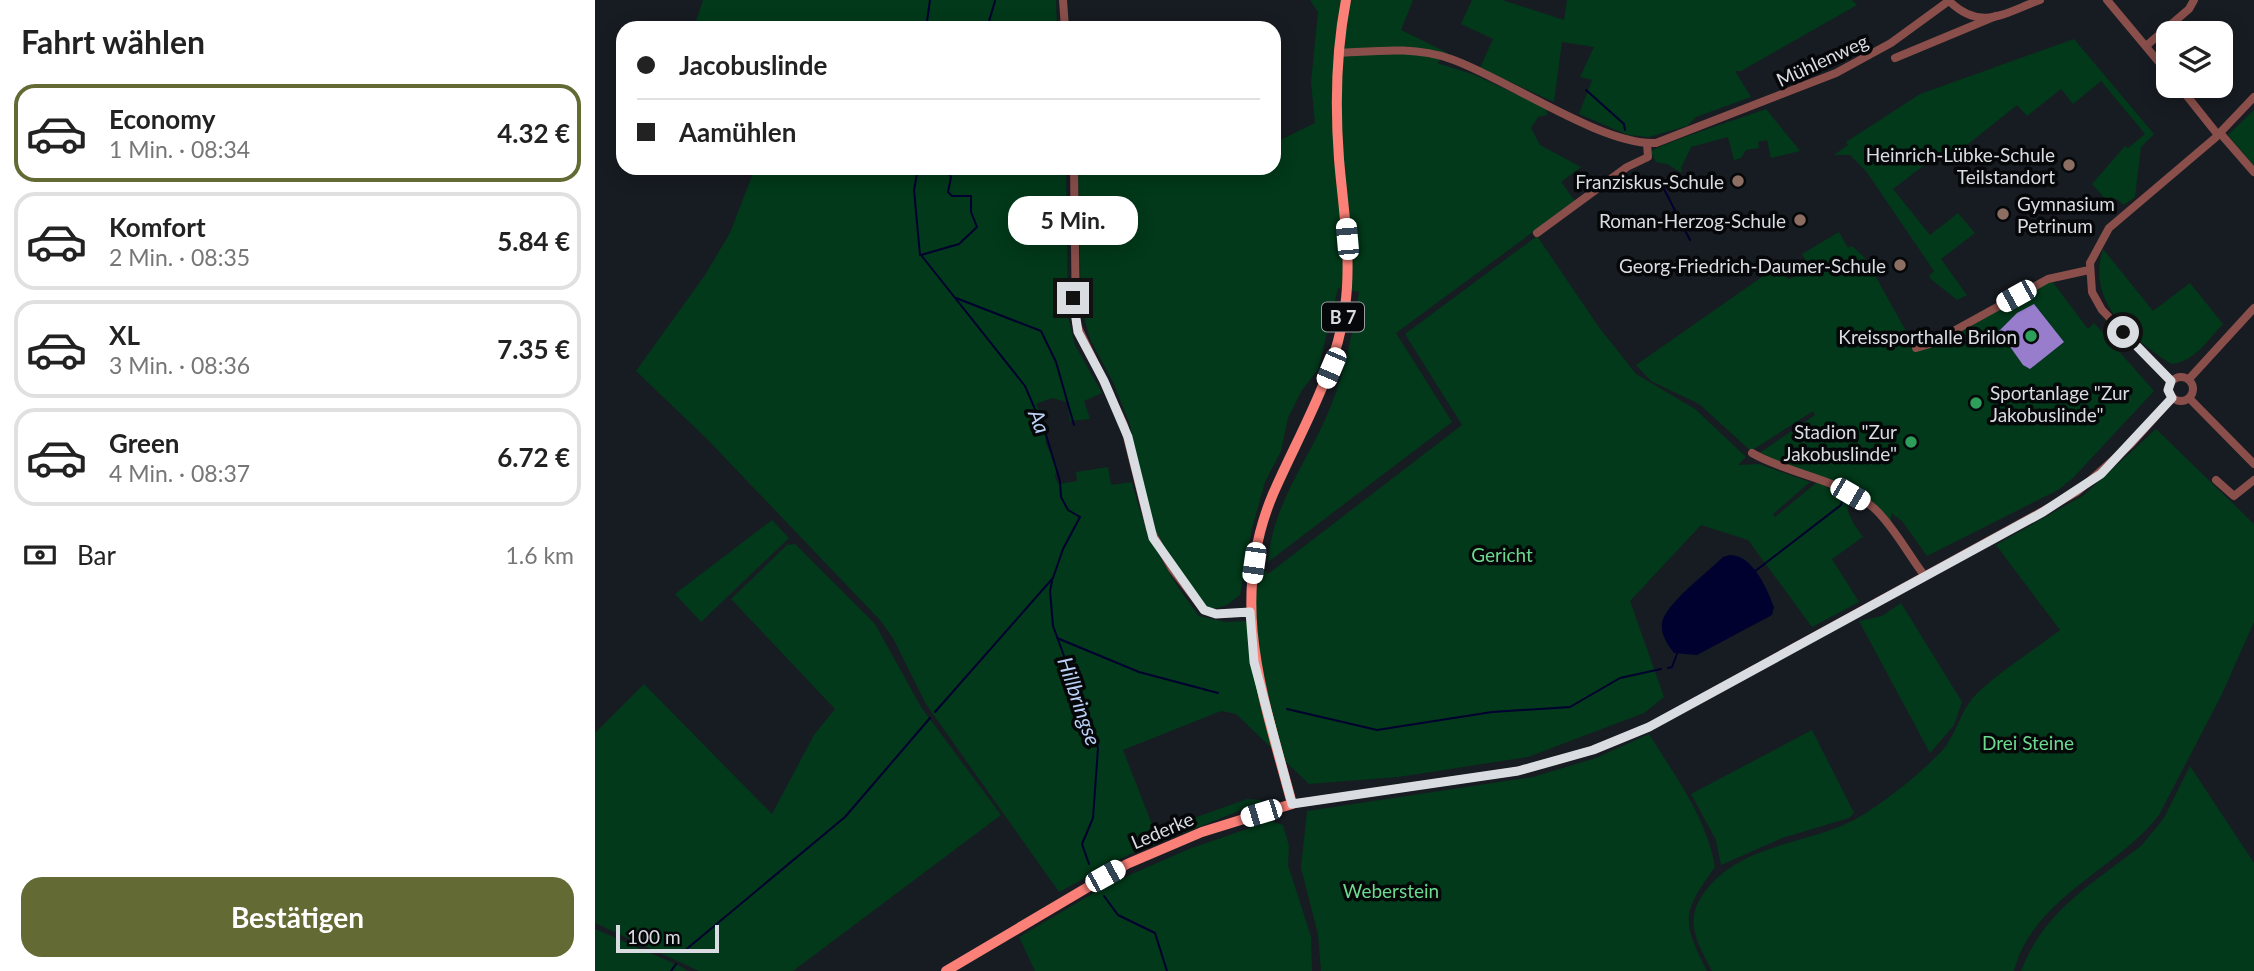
<!DOCTYPE html>
<html lang="de">
<meta charset="utf-8">
<style>
:root{--surface:#fff;--page:#f6f6f6;--text:#222;--muted:#767676;--line:#e0e0e0;--accent:#646a34}
body{margin:0;font-family:Lato,sans-serif;background:var(--page);color:var(--text);height:100vh;display:flex;flex-direction:column;font-size:26px;white-space:nowrap}
*{box-sizing:border-box;margin:0}
p{font-size:23px;color:var(--muted)}
.icon{flex:none;width:38px;height:38px;fill:none;stroke:currentColor;stroke-width:2;stroke-linecap:round;stroke-linejoin:round}
.map{position:relative;flex:1;overflow:hidden}
.panel{display:flex;flex-direction:column;background:var(--surface);width:595px}
.panel>*{flex:none}
.hud{position:absolute;left:21px;top:21px;width:665px;height:154px;border-radius:21px;box-shadow:0 4px 18px #0003;display:grid;align-content:center;height:154px;padding:0 21px;background:var(--surface)}
.buttons{position:absolute;left:1561px;top:21px;display:grid;gap:14px}
.buttons a{display:grid;place-items:center;width:77px;height:77px;border-radius:14px;background:var(--surface);box-shadow:0 4px 18px #0003;font-size:35px}
.scale{position:absolute;left:21px;bottom:18px;width:103px;box-sizing:border-box;padding-left:7px;border:4px solid #d9dce0;border-top:0;font-size:19px;line-height:24px;white-space:nowrap;color:#d9dce0;-webkit-text-stroke:5px #050709;paint-order:stroke}
.end{position:absolute;width:32px;height:32px;margin:-16px;border:9px solid #d9dce0;background:#111;box-shadow:0 0 0 4px #111}
.from{border-radius:50%}
.bubble{position:absolute;height:49px;border-radius:21px;background:var(--surface);box-shadow:0 4px 18px #0003;font-size:23px;font-weight:700;line-height:49px;text-align:center}
.car{position:absolute;width:21px;height:42px;margin:-21px -10px;border-radius:9px;box-shadow:0 0 5px 2px #0007;background:linear-gradient(#fff 24%,#345 0 40%,#fff 0 76%,#345 0 86%,#fff 0)}
.hud b{display:flex;align-items:center;gap:24px;height:66px;font-size:26px}
.hud b+b{border-top:2px solid var(--line)}
.hud i{width:18px;height:18px;background:var(--text)}
ul{padding:0;list-style:none}
li{display:flex;align-items:center;gap:21px;height:98px;margin:0 14px 10px;padding:0 7px;border:4px solid var(--line);border-radius:21px}
li div{flex:1}
li b{display:block;font-size:26px}
li em{font-style:normal;font-weight:700}
li.active{border-color:var(--accent)}
li>.icon{width:63px;height:63px;stroke-width:1.5}
h2{padding:0 21px;font-size:32px;line-height:84px}
.pay{display:flex;align-items:center;gap:18px;height:77px;padding:0 21px;font-size:26px}
.pay p{margin-inline-start:auto}
.primary-button{display:flex;gap:14px;margin-top:auto;padding:14px 21px}
.primary-button a{flex:1;height:80px;border-radius:21px;background:var(--accent);color:#fff;font-size:28px;font-weight:700;line-height:80px;text-align:center}
main{display:flex;flex:1;min-height:0}
.map>svg:first-child{display:block}
.green{fill:#02391a}
.water{fill:#00012f}
.lines{fill:none;stroke-linecap:round;stroke-linejoin:round}
.stream{stroke:#00012f;stroke-width:2}
.building{fill:#977dcc}
.minor{stroke:#8a4f4b;stroke-width:8}
.major{stroke:#fa8078;stroke-width:10}
.route{stroke:#d9dce0;stroke-width:9}
.education-dot{fill:#8d6e63;stroke:#050709;stroke-width:2.5}
.leisure-dot{fill:#2e9e5b;stroke:#050709;stroke-width:2.5}
.labels{text-anchor:middle;dominant-baseline:central;stroke-width:7;stroke-linejoin:round;paint-order:stroke}
.shield{fill:#050709;stroke:#999ca0;stroke-width:2}
.shield-label{font-size:18px;font-weight:bold;fill:#d9dce0}
.street-label{font-size:19px;fill:#d9dce0;stroke:#050709}
.poi-label{font-size:19px;fill:#d9dce0;stroke:#050709;text-anchor:end}
.park-label{font-size:19px;fill:#6bda8f;stroke:#050709}
.water-label{font-size:21px;font-style:italic;fill:#bad0f6;stroke:#050709}
</style>
<main>
<section class="panel">
<h2>Fahrt wählen</h2>
<ul>
<li class="active"><svg class="icon" aria-label="car" viewBox="0 0 24 24"><path d="M5 17H2v-5l4-1 3-4h7l3 4 3 1v5h-3M9 17h6M6 11h13"/><circle cx="7" cy="17" r="2"/><circle cx="17" cy="17" r="2"/></svg><div><b>Economy</b><p>1 Min. · 08:34</p></div><em>4.32 €</em></li>
<li><svg class="icon" aria-label="car" viewBox="0 0 24 24"><path d="M5 17H2v-5l4-1 3-4h7l3 4 3 1v5h-3M9 17h6M6 11h13"/><circle cx="7" cy="17" r="2"/><circle cx="17" cy="17" r="2"/></svg><div><b>Komfort</b><p>2 Min. · 08:35</p></div><em>5.84 €</em></li>
<li><svg class="icon" aria-label="car" viewBox="0 0 24 24"><path d="M5 17H2v-5l4-1 3-4h7l3 4 3 1v5h-3M9 17h6M6 11h13"/><circle cx="7" cy="17" r="2"/><circle cx="17" cy="17" r="2"/></svg><div><b>XL</b><p>3 Min. · 08:36</p></div><em>7.35 €</em></li>
<li><svg class="icon" aria-label="car" viewBox="0 0 24 24"><path d="M5 17H2v-5l4-1 3-4h7l3 4 3 1v5h-3M9 17h6M6 11h13"/><circle cx="7" cy="17" r="2"/><circle cx="17" cy="17" r="2"/></svg><div><b>Green</b><p>4 Min. · 08:37</p></div><em>6.72 €</em></li>
</ul>
<div class="pay"><svg class="icon" aria-label="cash" viewBox="0 0 24 24"><path d="M3 7h18v10H3z"/><circle cx="12" cy="12" r="2"/></svg>Bar<p>1.6 km</p></div>
<div class="primary-button"><a>Bestätigen</a></div>
</section>
<div class="map">
<svg width="1659" height="971" viewBox="0 0 1659 971">
<rect width="100%" height="100%" fill="#171c22"/>
<g class="green">
<polygon points="108,0 461,0 462,28 117,28 101,21"/>
<path d="M715,0H818L806,30L853,53L842,63L880,75L951,108L952,115L943,117L936,128L945,145L986,167L966,182L980,201L801,333L857,422L673,562C677,509 707,469 729,422C748,381 757,337 764,292L743,288L723,370L707,390L693,418L686,451L670,482L657,528L645,595L632,605L616,610L609,606L584,576L562,542L552,514L535,425L518,382L495,339L486,306L483,168H679V143L720,123L716,82L723,12Z"/>
<polygon points="877,0 907,0 969,20 972,0 1257,0 1262,5 1146,71 1140,71 1156,97 1101,117 1092,126 1054,137 1033,135 984,114 997,80 985,77 999,47 967,42 959,102 885,68 898,39 866,24"/>
<polygon points="1479,39 1559,134 1546,147 1540,197 1529,205 1522,199 1515,204 1497,184 1530,146 1533,148 1550,134 1506,81 1478,104 1466,89 1432,116 1422,105 1352,161 1345,153 1298,189 1335,235 1363,213 1380,233 1346,259 1372,295 1362,300 1337,280 1334,276 1339,271 1271,171 1255,155 1239,155 1253,145 1251,142 1325,94"/>
<path d="M1171,109L1205,151L1176,158L1172,140L1163,142L1164,148L1151,150L1146,158L1139,160L1133,137L1096,147L1086,168L1087,173L1072,164L1061,162L1056,152C1059,146 1155,115 1171,109Z"/>
<polygon points="1659,110 1659,166 1633,135"/>
<path d="M160,168H471L473,317L480,345L507,393L489,401L495,419L475,421L472,402L457,398L441,404L448,417L451,444L462,467L460,477L463,484L482,481L481,472L513,467L516,485L537,482C549,534 571,573 604,616L630,622L655,621L664,565L673,574L867,425L810,334L942,236L1003,326L1041,374L1100,409L1151,457L1143,465L1164,464L1215,482L1178,514L1180,517L1222,482L1253,498C1250,514 1259,524 1268,537L1237,559L1264,602L1217,627L1153,540L1106,525L1035,601L1069,697L1049,713L933,757L803,777L714,784L641,714L626,711L528,750L560,832L652,799L667,800L664,803L533,855L464,892L331,704L298,638L285,620L112,439L41,371L110,275L135,233Z"/>
<polygon points="1244,232 1253,248 1257,246 1271,259 1322,351 1457,281 1493,329 1499,323 1559,391 1478,478 1463,490 1332,556 1307,521 1296,513 1296,528 1281,507 1163,454 1220,415 1218,411 1156,451 1104,404 1056,381 1041,365 1184,265 1193,279 1216,271 1207,254"/>
<path d="M1508,249L1558,311L1595,283L1628,324C1613,340 1598,363 1576,364C1535,337 1491,302 1508,249Z"/>
<path d="M1561,429L1659,524V622L1627,694L1564,815C1522,870 1438,897 1419,971H1117C1103,944 1088,921 1109,893C1145,844 1205,846 1255,822C1281,810 1333,768 1351,746C1361,732 1366,712 1377,699C1395,678 1442,648 1465,630L1401,545L1489,495Z"/>
<polygon points="177,520 194,538 106,622 80,594"/>
<polygon points="200,544 280,624 326,707 406,815 198,971 104,971 0,923 0,733 49,684 177,814 219,735 240,709 136,599 192,545"/>
<polygon points="1306,603 1367,702 1359,725 1335,753 1264,621 1287,616"/>
<polygon points="1217,730 1259,813 1254,818 1187,838 1126,865 1121,840 1096,794"/>
<path d="M1054,734C1080,776 1112,818 1120,867C1087,913 1086,920 1112,971H726L723,934L706,868L712,811L938,777L1001,758Z"/>
<path d="M1595,766L1659,863V971H1426C1449,910 1499,883 1547,845L1569,818Z"/>
<polygon points="675,821 688,825 694,846 693,865 716,937 717,971 440,971 424,937 514,884 594,849"/>
<polygon points="0,929 85,966 93,971 0,971"/>
</g>
<path class="water" d="M1135,555C1158,555 1172,589 1179,607L1177,615L1102,655L1079,653C1073,645 1065,634 1067,623C1070,604 1113,572 1128,557Z"/>
<g class="lines">
<g class="stream">
<polyline points="331,28 335,0"/>
<polyline points="392,28 400,1"/>
<polyline points="991,90 1029,124 1030,130"/>
<polyline points="323,168 319,190 325,255"/>
<polyline points="1067,185 1095,240"/>
<polyline points="361,298 446,331 461,362 479,425"/>
<polyline points="1159,572 1246,505 1249,494"/>
<polyline points="457,581 455,591 458,626 503,748 498,818 487,844 494,864"/>
<polyline points="462,638 544,672 623,693"/>
<polyline points="1073,668 1077,667 1082,654"/>
<polyline points="692,709 782,730 897,712 975,707 1025,678 1066,669"/>
<polyline points="340,712 458,578 468,549 485,517 473,510 466,497 465,481 451,435 430,386 326,255 364,244 382,227 376,212 376,196 357,196 353,192 356,177 351,168"/>
<polyline points="509,896 523,915 560,933 572,971"/>
<polyline points="88,952 250,817 335,718"/>
<polyline points="76,971 81,964"/>
</g>
</g>
<polygon class="building" points="1439,304 1469,342 1435,369 1428,365 1404,331 1422,313"/>
<g class="lines">
<g class="minor">
<polyline points="468,0 470,28"/>
<polyline points="1512,0 1573,73"/>
<path d="M1354,1C1386,32 1409,13 1445,0"/>
<polyline points="1551,46 1594,9 1599,0"/>
<path d="M744,53C782,51 819,46 856,59C911,78 1007,146 1061,143L1241,73L1296,43L1355,0"/>
<polyline points="1300,58 1401,16"/>
<polyline points="1584,86 1623,135"/>
<polyline points="1625,133 1659,172"/>
<polyline points="479,168 481,323 529,425 555,529 577,569 609,610 621,614 655,612"/>
<polyline points="942,233 1032,167 1053,157 1052,143"/>
<polyline points="1321,348 1335,344 1453,279 1494,270"/>
<circle cx="1586" cy="389" r="12"/>
<polyline points="1594,379 1659,308"/>
<polyline points="1576,381 1507,310 1497,292 1495,263 1514,228 1620,138 1659,97"/>
<polyline points="1594,398 1659,464"/>
<path d="M1157,453C1195,475 1247,479 1280,509C1299,527 1313,554 1329,575"/>
<polyline points="1621,480 1639,496 1659,480"/>
<polyline points="697,804 923,771 998,750 1054,727 1482,492 1536,444 1577,398"/>
</g>
<path class="major" d="M351,971L532,864L607,832L697,804C669,698 632,603 678,494C705,432 741,374 750,307C757,257 748,208 744,159C740,106 741,52 751,0"/>
</g>
<g class="lines">
<polyline class="route" points="478,298 483,332 509,381 533,437 558,538 609,610 621,614 655,612 659,662 697,804 923,771 998,750 1054,727 1448,512 1506,474 1577,398 1573,390 1576,381 1528,332"/>
</g>
<g class="education-dot">
<circle cx="1474" cy="165" r="7"/>
<circle cx="1143" cy="181" r="7"/>
<circle cx="1408" cy="214" r="7"/>
<circle cx="1205" cy="220" r="7"/>
<circle cx="1305" cy="265" r="7"/>
</g>
<g class="leisure-dot">
<circle cx="1436" cy="336" r="7"/>
<circle cx="1381" cy="403" r="7"/>
<circle cx="1316" cy="442" r="7"/>
</g>
<g class="labels">
<rect class="shield" x="727" y="302.5" width="42" height="29" rx="5"/>
<g class="shield-label">
<text x="748" y="317">B 7</text>
</g>
<g class="street-label">
<text transform="translate(1227 60) rotate(-25)">Mühlenweg</text>
<text transform="translate(567 830) rotate(-23)">Lederke</text>
</g>
<g class="poi-label">
<text x="1460" y="154">Heinrich-Lübke-Schule<tspan x="1460" dy="22">Teilstandort</tspan></text>
<text x="1129" y="181">Franziskus-Schule</text>
<text x="1422" y="203" text-anchor="start">Gymnasium<tspan x="1422" dy="22">Petrinum</tspan></text>
<text x="1191" y="220">Roman-Herzog-Schule</text>
<text x="1291" y="265">Georg-Friedrich-Daumer-Schule</text>
<text x="1422" y="336">Kreissporthalle Brilon</text>
<text x="1395" y="392" text-anchor="start">Sportanlage "Zur<tspan x="1395" dy="22">Jakobuslinde"</tspan></text>
<text x="1302" y="431">Stadion "Zur<tspan x="1302" dy="22">Jakobuslinde"</tspan></text>
</g>
<g class="park-label">
<text x="907" y="554">Gericht</text>
<text x="1433" y="742">Drei Steine</text>
<text x="796" y="890">Weberstein</text>
</g>
<g class="water-label">
<text transform="translate(445 421) rotate(68)">Aa</text>
<text transform="translate(485 701) rotate(71)">Hillbringse</text>
</g>
</g>
</svg>
<div class="buttons">
<a><svg class="icon" aria-label="layers" viewBox="0 0 24 24"><path d="M12 4l9 5-9 5-9-5zM3 14l9 5 9-5"/></svg></a>
</div>
<div class="scale">100 m</div>
<i class="end from" style="left:1528px;top:332px"></i>
<i class="end" style="left:478px;top:298px"></i>
<div class="bubble" style="left:413px;top:196px;width:130px">5 Min.</div>
<i class="car" style="left:752px;top:239px;rotate:355deg"></i>
<i class="car" style="left:1421px;top:296px;rotate:241deg"></i>
<i class="car" style="left:736px;top:368px;rotate:203deg"></i>
<i class="car" style="left:1255px;top:494px;rotate:120deg"></i>
<i class="car" style="left:659px;top:563px;rotate:188deg"></i>
<i class="car" style="left:666px;top:813px;rotate:253deg"></i>
<i class="car" style="left:510px;top:876px;rotate:61deg"></i>
<div class="hud">
<b><i class="from"></i>Jacobuslinde</b>
<b><i></i>Aamühlen</b>
</div>
</div>
</main>
